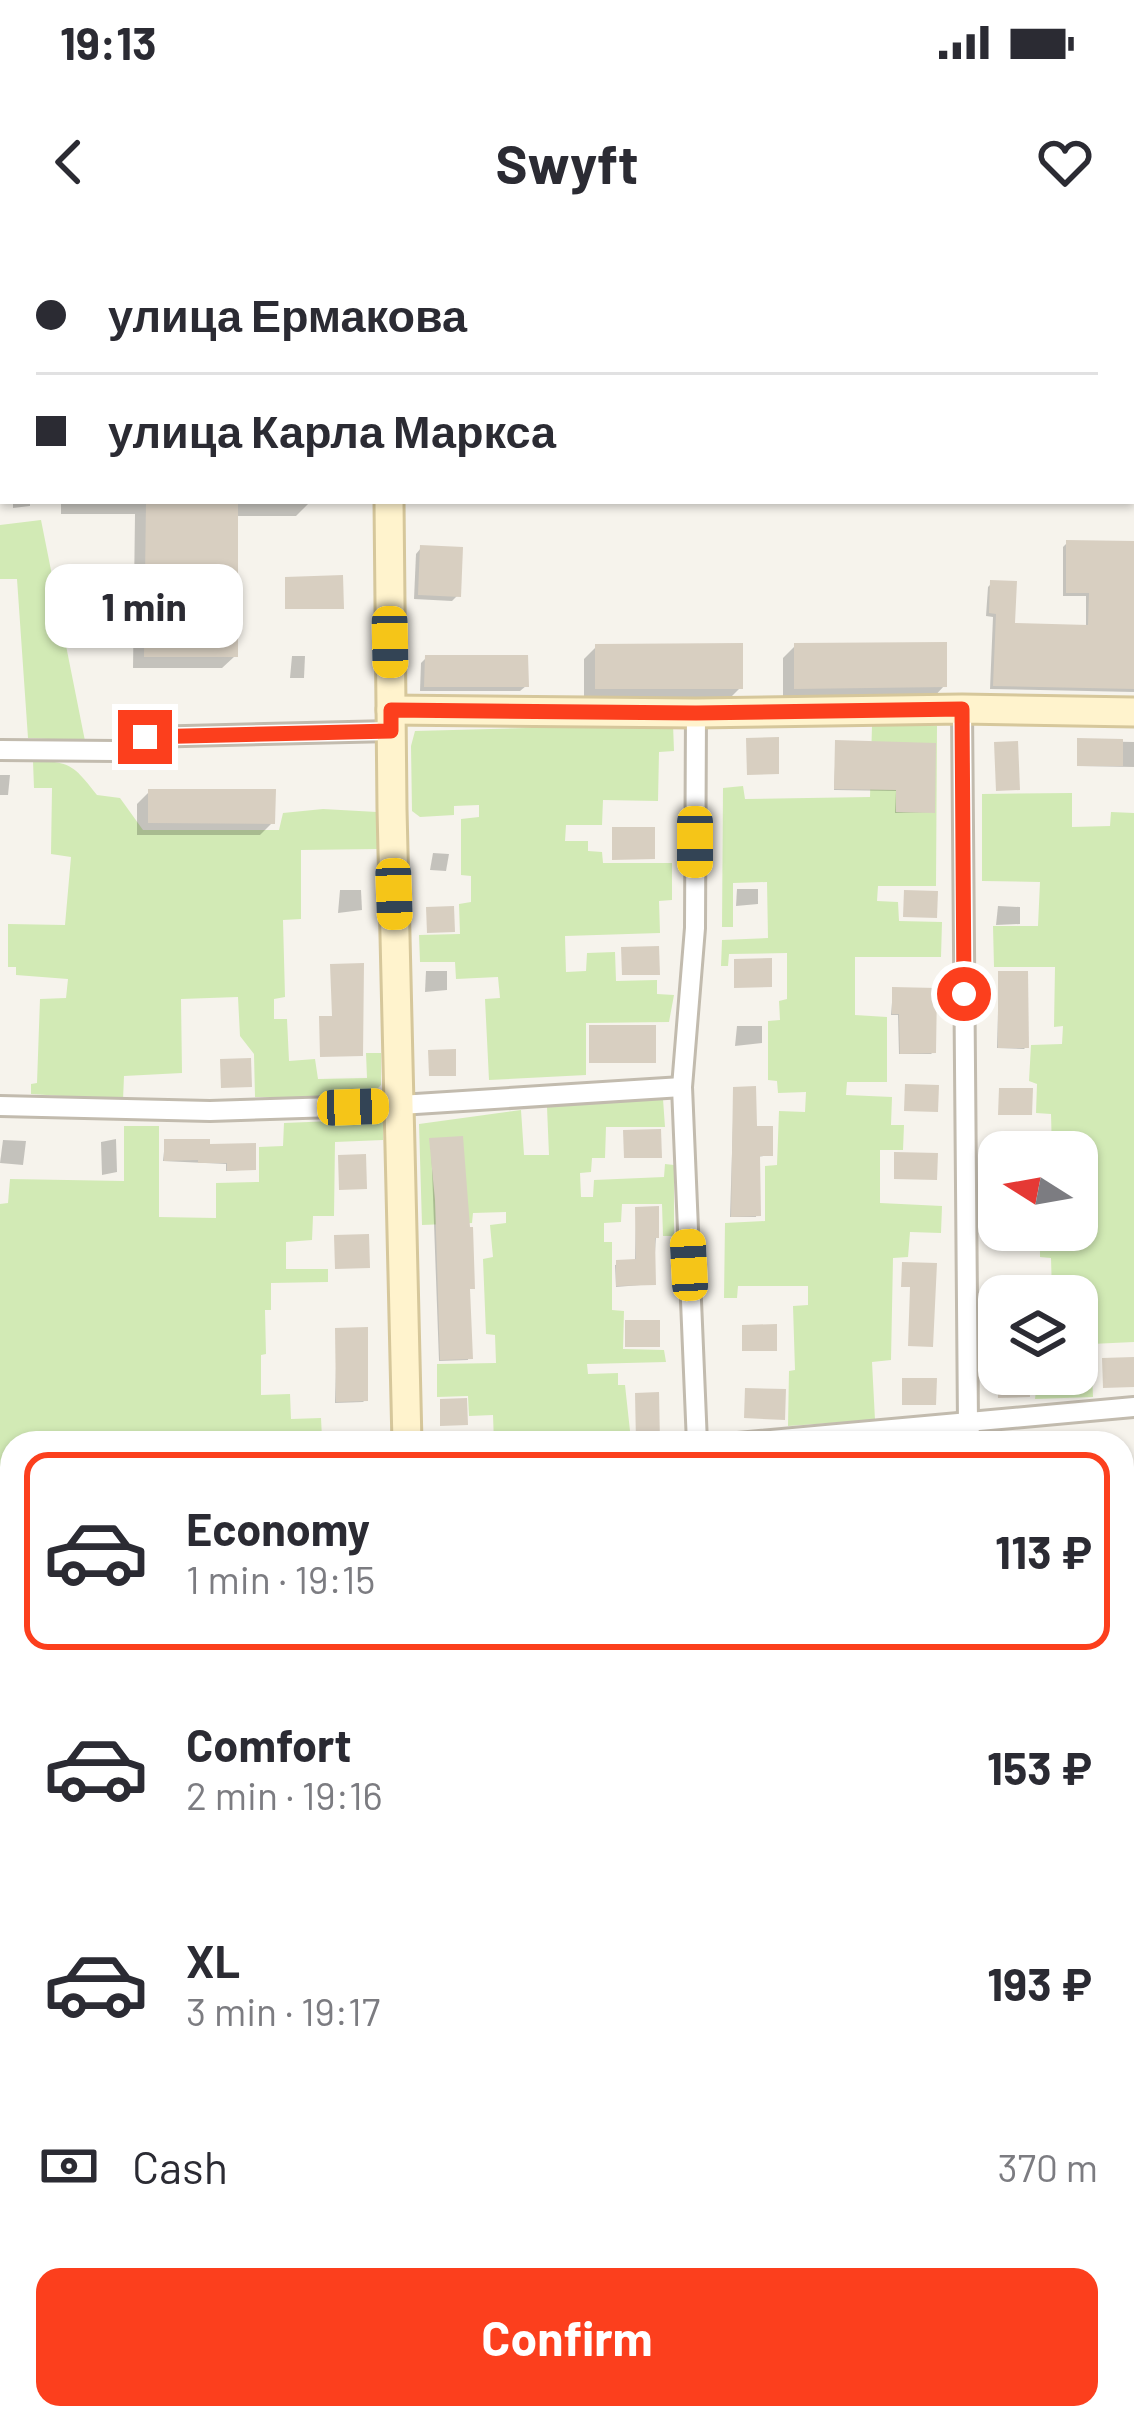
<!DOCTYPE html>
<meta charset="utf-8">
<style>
:root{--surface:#fff;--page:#f2f2f3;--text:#2b2b33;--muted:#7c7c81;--line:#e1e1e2;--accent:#fc3f1d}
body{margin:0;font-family:Barlow,sans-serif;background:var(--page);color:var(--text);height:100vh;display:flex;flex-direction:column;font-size:45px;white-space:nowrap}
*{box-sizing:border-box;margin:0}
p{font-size:39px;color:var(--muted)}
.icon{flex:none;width:66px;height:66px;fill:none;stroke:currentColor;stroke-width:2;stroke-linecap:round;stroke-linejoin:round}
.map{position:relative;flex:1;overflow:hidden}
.side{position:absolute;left:0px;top:1191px;width:1134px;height:999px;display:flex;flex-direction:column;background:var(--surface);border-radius:36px 36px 0 0;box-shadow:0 3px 9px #0004}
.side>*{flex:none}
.top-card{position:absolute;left:0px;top:0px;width:1134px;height:264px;box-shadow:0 3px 9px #0004;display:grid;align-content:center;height:264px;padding:0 36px;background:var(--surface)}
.needle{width:78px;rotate:281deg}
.tools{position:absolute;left:978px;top:891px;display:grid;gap:24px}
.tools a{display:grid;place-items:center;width:120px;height:120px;border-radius:24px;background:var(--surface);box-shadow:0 3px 9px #0004;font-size:60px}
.end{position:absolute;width:54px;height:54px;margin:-27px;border:15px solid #fc3f1d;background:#fff;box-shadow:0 0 0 6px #fff}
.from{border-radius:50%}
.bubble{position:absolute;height:84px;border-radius:24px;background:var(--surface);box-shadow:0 3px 9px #0004;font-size:39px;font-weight:700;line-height:84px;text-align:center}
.car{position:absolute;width:36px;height:72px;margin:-36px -18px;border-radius:15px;box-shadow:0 0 9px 3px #0007;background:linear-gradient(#f5c518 24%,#345 0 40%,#f5c518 0 76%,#345 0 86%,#f5c518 0)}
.top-card b{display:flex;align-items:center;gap:42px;height:114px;font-size:45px}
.top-card b+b{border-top:3px solid var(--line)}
.top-card i{width:30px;height:30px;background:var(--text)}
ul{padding:21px 0 0;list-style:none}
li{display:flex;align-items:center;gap:36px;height:198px;margin:0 24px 18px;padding:0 12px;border:6px solid transparent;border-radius:24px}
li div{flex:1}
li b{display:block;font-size:45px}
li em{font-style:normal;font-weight:700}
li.on{border-color:var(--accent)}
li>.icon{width:108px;height:108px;stroke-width:1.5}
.pay{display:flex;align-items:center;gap:30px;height:132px;padding:0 36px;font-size:45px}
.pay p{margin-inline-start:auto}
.button{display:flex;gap:24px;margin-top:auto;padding:24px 36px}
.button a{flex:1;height:138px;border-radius:24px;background:var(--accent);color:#fff;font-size:48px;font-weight:700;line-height:138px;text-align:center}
.status{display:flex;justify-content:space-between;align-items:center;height:84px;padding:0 60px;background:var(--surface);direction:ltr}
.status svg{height:33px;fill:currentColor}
header{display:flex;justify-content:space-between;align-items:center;height:156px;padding:0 36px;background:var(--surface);font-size:54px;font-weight:700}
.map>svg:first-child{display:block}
.green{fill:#d2eab5}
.shadow{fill:#0003}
.building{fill:#d8cfc1}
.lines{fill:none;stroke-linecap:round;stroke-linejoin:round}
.street-casing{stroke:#c2bbae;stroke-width:24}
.secondary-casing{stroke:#d6c79b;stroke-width:33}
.street{stroke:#fff;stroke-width:18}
.secondary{stroke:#fff3cd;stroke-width:27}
.route{stroke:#fc3f1d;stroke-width:15}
</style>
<div class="status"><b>19:13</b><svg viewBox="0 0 49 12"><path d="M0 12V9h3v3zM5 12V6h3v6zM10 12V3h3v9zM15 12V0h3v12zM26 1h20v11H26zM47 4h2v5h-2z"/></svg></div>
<header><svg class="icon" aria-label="back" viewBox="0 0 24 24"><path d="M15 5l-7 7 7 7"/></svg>Swyft<svg class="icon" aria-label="heart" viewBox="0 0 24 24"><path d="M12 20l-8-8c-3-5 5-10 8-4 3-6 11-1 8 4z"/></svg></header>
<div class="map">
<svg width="1134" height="2189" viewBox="0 0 1134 2189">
<rect width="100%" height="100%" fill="#f6f3ec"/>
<g class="green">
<polygon points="41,280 85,501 28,498 17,339 0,339 0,285"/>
<polygon points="673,484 674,511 659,512 658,561 603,560 602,585 566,585 565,601 588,601 588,611 602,612 603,623 672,623 672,660 659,661 660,693 565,696 566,732 586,731 587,713 615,712 616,741 657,740 657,754 674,755 669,782 586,783 586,835 489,840 485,759 500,758 498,737 456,739 455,722 420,722 419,695 460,694 459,664 471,662 471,636 461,635 461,579 479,577 479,565 454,566 454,575 420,577 412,571 411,506 415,491"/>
<polygon points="872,486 937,486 936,646 878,646 877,661 898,662 899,681 942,682 941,717 855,717 855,775 887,777 887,842 847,842 846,855 892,857 891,885 904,885 903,910 880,910 880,963 942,966 941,993 910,992 908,1017 893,1018 891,1120 872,1122 875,1180 788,1186 789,1131 795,1130 793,1066 808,1065 808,1046 738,1046 737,1058 724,1058 725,983 765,981 765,926 777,925 779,871 805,872 806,852 778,853 777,841 768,840 768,781 780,780 779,761 787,759 787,713 729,714 728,726 721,726 722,700 768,698 767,642 733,643 733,687 722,687 723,548 743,546 745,559 870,557"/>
<path d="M33,521C71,521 74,526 97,555L120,558L143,590H279L283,573L323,569L377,572L378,609L301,610V679L283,680L285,757L274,759V779H287L289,821L315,819L318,839L367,838L366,813H381V845L369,857H255L254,814L240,796L238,757L181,759L182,833L124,836L123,860L31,854V844L37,843L40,759L66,758L68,739L16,735V727H8V684L65,685L71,617L51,614L52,548H34Z"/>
<polygon points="1072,553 1072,587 1110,586 1111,572 1134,573 1134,1102 1091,1104 1093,1157 1035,1159 1036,1150 1045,1149 1045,1140 1056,1139 1056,1134 1077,1134 1077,1071 1087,1070 1087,1052 1052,1053 1051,1018 1040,1017 1040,996 1029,995 1029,990 1077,990 1077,912 1052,912 1051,874 1036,873 1037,844 1029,841 1031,805 1062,804 1063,786 1054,787 1055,727 994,727 993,686 1038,686 1040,642 982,641 982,554"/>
<polygon points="663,859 665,887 606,887 605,918 592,918 591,932 580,933 581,957 593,957 594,940 664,937 665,924 674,925 674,996 663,996 662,964 622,964 621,982 604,983 604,1002 612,1002 612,1070 624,1071 623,1109 664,1110 666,1122 587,1124 588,1134 618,1133 618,1145 625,1145 630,1191 586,1195 586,1203 494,1203 493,1175 469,1176 468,1156 437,1157 437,1124 496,1123 495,1095 486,1094 483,1019 493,1017 490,985 506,983 506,972 473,973 472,983 422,985 419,884 521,870 524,915 549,915 547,867"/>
<polygon points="383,879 383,900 335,902 334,976 313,976 312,1000 286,1002 286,1029 328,1029 328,1042 271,1043 271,1070 265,1070 266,1114 261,1115 261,1155 290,1154 291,1179 321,1178 322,1198 298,1200 298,1203 159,1203 158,1196 125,1197 124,1203 12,1203 12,1275 0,1275 0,964 8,963 10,939 124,941 124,886 159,886 159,977 216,978 216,943 259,942 259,907 283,906 284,883"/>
<polygon points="1134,1296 1134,1447 1122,1445 1122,1297"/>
<polygon points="12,1418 12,1777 0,1773 0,1419"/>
<polygon points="1134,1581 1134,1744 1122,1744 1122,1582"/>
<polygon points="1122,1923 1134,1923 1134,2082 1122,2080"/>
<polygon points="0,2036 12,2044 12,2178 408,2178 408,2189 0,2189"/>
</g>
<g class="shadow">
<polygon points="13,261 30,261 30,266 13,268"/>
<polygon points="61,261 309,261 309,263 296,276 235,276 235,416 222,428 133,428 135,274 61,274"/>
<polygon points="1067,303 1134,304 1134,452 990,449 993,377 986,376 988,347 992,343 1012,386 1086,388 1086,356 1063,356 1063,307"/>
<polygon points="421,308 458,355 452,361 414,359 416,314"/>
<polygon points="795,406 944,446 932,459 783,460 783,418"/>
<polygon points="596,407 740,448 728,460 584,461 584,419"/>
<polygon points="292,416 305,416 304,438 290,438"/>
<polygon points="426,418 526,446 520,451 420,451 421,423"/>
<polygon points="1079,501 1134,502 1134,527 1077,526"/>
<polygon points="836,503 932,572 895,573 896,551 834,550"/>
<polygon points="0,535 10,535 8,555 0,555"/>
<polygon points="149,552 272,583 260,595 137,595 137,564"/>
<polygon points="433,613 449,614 446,631 430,630"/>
<polygon points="737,649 758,649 758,664 736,666"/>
<polygon points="340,650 361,650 362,670 338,673"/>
<polygon points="998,666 1020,667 1020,684 996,685"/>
<polygon points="426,731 447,731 447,750 425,752"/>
<polygon points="999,734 1026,807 1024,809 997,808"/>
<polygon points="893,750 933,812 931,814 899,814 898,775 891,775"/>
<polygon points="737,786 762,786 762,803 735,806"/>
<polygon points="734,850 770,915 757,917 756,977 730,977"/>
<polygon points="116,899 117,932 102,935 101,902"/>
<polygon points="3,900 26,901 23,925 0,923"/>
<polygon points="431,901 472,1048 467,1050 468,1120 439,1121"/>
<polygon points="165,902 207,907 253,929 226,931 226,924 163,921"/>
<polygon points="636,969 656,997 653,1044 616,1047 615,1025 635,1022"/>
<polygon points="998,979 999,990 1023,990 1022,995 998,997"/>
<polygon points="337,1091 365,1160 363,1162 335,1163"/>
<polygon points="1129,1217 1132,1263 1122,1265 1122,1218"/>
<polygon points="3,1284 12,1284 12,1312 2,1313"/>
<polygon points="1122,1789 1132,1790 1129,1816 1122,1816"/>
<polygon points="808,2178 832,2178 830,2189 805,2189"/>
</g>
<g class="building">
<polygon points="146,261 238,261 238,417 144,417"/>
<polygon points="1066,300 1134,301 1134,449 993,446 996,374 989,373 990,340 1017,341 1015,383 1088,385 1089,353 1066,353"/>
<polygon points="420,305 463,307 461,357 418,355"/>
<polygon points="343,335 344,369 285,369 285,337"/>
<polygon points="947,402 947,447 794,449 794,403"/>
<polygon points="743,403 743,449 595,449 595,404"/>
<polygon points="425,415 528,415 529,447 424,447"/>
<polygon points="779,497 779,534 747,535 746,498"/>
<polygon points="1077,498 1123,499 1123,526 1077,526"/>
<polygon points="835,500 936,503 935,573 896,572 896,550 834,549"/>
<polygon points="1018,501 1020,550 996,551 994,502"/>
<polygon points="148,549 276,549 275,584 148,583"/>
<polygon points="612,587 655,587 655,619 612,620"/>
<polygon points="904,650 938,651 937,678 903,677"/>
<polygon points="454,666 455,692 427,693 426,667"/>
<polygon points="659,706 660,735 622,735 621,707"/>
<polygon points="772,718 772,747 734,748 734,719"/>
<polygon points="364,723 363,816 320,817 319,776 332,776 330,724"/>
<polygon points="998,731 1028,731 1029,808 998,808"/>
<polygon points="892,747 937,748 936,813 900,814 899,774 892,774"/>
<rect x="589" y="785" width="67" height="38"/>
<polygon points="456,809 456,836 429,836 428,810"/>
<polygon points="251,818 252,847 221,848 220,819"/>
<polygon points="905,844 939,845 938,872 904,871"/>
<polygon points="756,846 757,886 773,886 773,916 760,916 761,976 731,977 733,847"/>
<polygon points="999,848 1033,848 1032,875 998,875"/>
<polygon points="661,889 662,918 624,918 623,890"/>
<polygon points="463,896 470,987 473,987 475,1049 470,1049 473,1119 440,1120 435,960 429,898"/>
<polygon points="164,899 210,899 210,904 256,903 256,930 227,931 227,923 198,923 198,920 164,921"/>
<polygon points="894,912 938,913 937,940 894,939"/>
<polygon points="366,914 367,949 339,950 338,915"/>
<polygon points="659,966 659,998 655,998 656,1045 616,1046 616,1020 636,1019 635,967"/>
<polygon points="369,994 370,1028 335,1029 334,995"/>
<polygon points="902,1022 937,1023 933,1107 908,1106 910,1047 901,1047"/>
<rect x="625" y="1080" width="35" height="27"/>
<polygon points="777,1084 777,1111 742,1111 742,1085"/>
<polygon points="368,1087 368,1161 336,1162 335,1088"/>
<polygon points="1134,1117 1134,1147 1103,1148 1102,1118"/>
<polygon points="997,1134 1029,1134 1030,1157 998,1158"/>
<polygon points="902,1138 937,1138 936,1165 902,1165"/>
<polygon points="745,1148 786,1149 785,1180 744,1178"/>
<polygon points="659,1152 660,1203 636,1203 635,1153"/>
<polygon points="467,1158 468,1185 440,1186 440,1159"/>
</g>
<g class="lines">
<g class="street-casing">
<g id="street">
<polyline points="962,469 968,1183 972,1203"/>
<polyline points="696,473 695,688 682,847 697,1203"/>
<polyline points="0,510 116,511 145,497 391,491"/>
<polyline points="0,866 210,871 400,865 682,847"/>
<polyline points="738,1203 1134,1167"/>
<polyline points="0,1331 12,1331"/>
<polyline points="1122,1844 1134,1844"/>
<polyline points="0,1868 12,1873"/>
<polyline points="629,2178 671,2189"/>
<polyline points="1050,2189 1051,2178"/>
</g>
</g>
<g class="secondary-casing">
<g id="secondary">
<polyline points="678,3 680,0"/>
<polyline points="0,78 3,79"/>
<polyline points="389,261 392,569 407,1203"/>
<polyline points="391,470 696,473 962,469 1134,472"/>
<polyline points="452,2178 453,2189"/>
</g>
</g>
<use href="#street" class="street"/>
<use href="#secondary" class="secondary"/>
</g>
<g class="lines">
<polyline class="route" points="145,497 391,491 391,470 696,473 962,469 964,754"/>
</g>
</svg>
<div class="tools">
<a><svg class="needle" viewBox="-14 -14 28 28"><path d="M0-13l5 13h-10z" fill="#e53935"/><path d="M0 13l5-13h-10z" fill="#7c7c81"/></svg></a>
<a><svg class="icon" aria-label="layers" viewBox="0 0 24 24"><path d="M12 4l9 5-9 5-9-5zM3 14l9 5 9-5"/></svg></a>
</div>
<i class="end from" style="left:964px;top:754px"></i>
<i class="end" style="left:145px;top:497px"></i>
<div class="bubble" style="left:45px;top:324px;width:198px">1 min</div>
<i class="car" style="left:390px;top:402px;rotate:179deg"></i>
<i class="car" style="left:695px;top:602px;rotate:180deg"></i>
<i class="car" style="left:394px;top:654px;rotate:178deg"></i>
<i class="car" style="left:353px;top:867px;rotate:88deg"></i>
<i class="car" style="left:689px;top:1025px;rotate:357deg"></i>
<div class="top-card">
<b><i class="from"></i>улица Ермакова</b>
<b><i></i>улица Карла Маркса</b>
</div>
<section class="side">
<ul>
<li class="on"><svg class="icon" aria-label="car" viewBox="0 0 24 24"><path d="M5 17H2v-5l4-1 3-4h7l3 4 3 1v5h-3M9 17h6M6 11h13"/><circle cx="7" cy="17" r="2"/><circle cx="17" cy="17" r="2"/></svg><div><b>Economy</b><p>1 min · 19:15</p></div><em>113 ₽</em></li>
<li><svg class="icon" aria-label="car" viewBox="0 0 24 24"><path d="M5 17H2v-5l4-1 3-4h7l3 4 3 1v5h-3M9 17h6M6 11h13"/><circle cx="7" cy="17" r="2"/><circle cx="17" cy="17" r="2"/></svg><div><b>Comfort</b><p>2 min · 19:16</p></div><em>153 ₽</em></li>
<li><svg class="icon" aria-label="car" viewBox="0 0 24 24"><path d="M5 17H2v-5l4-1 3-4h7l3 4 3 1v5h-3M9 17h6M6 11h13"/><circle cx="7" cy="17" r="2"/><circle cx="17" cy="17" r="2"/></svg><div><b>XL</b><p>3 min · 19:17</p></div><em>193 ₽</em></li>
</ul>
<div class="pay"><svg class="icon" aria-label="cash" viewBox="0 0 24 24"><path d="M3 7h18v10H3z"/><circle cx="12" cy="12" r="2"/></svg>Cash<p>370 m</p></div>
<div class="button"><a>Confirm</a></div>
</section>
</div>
